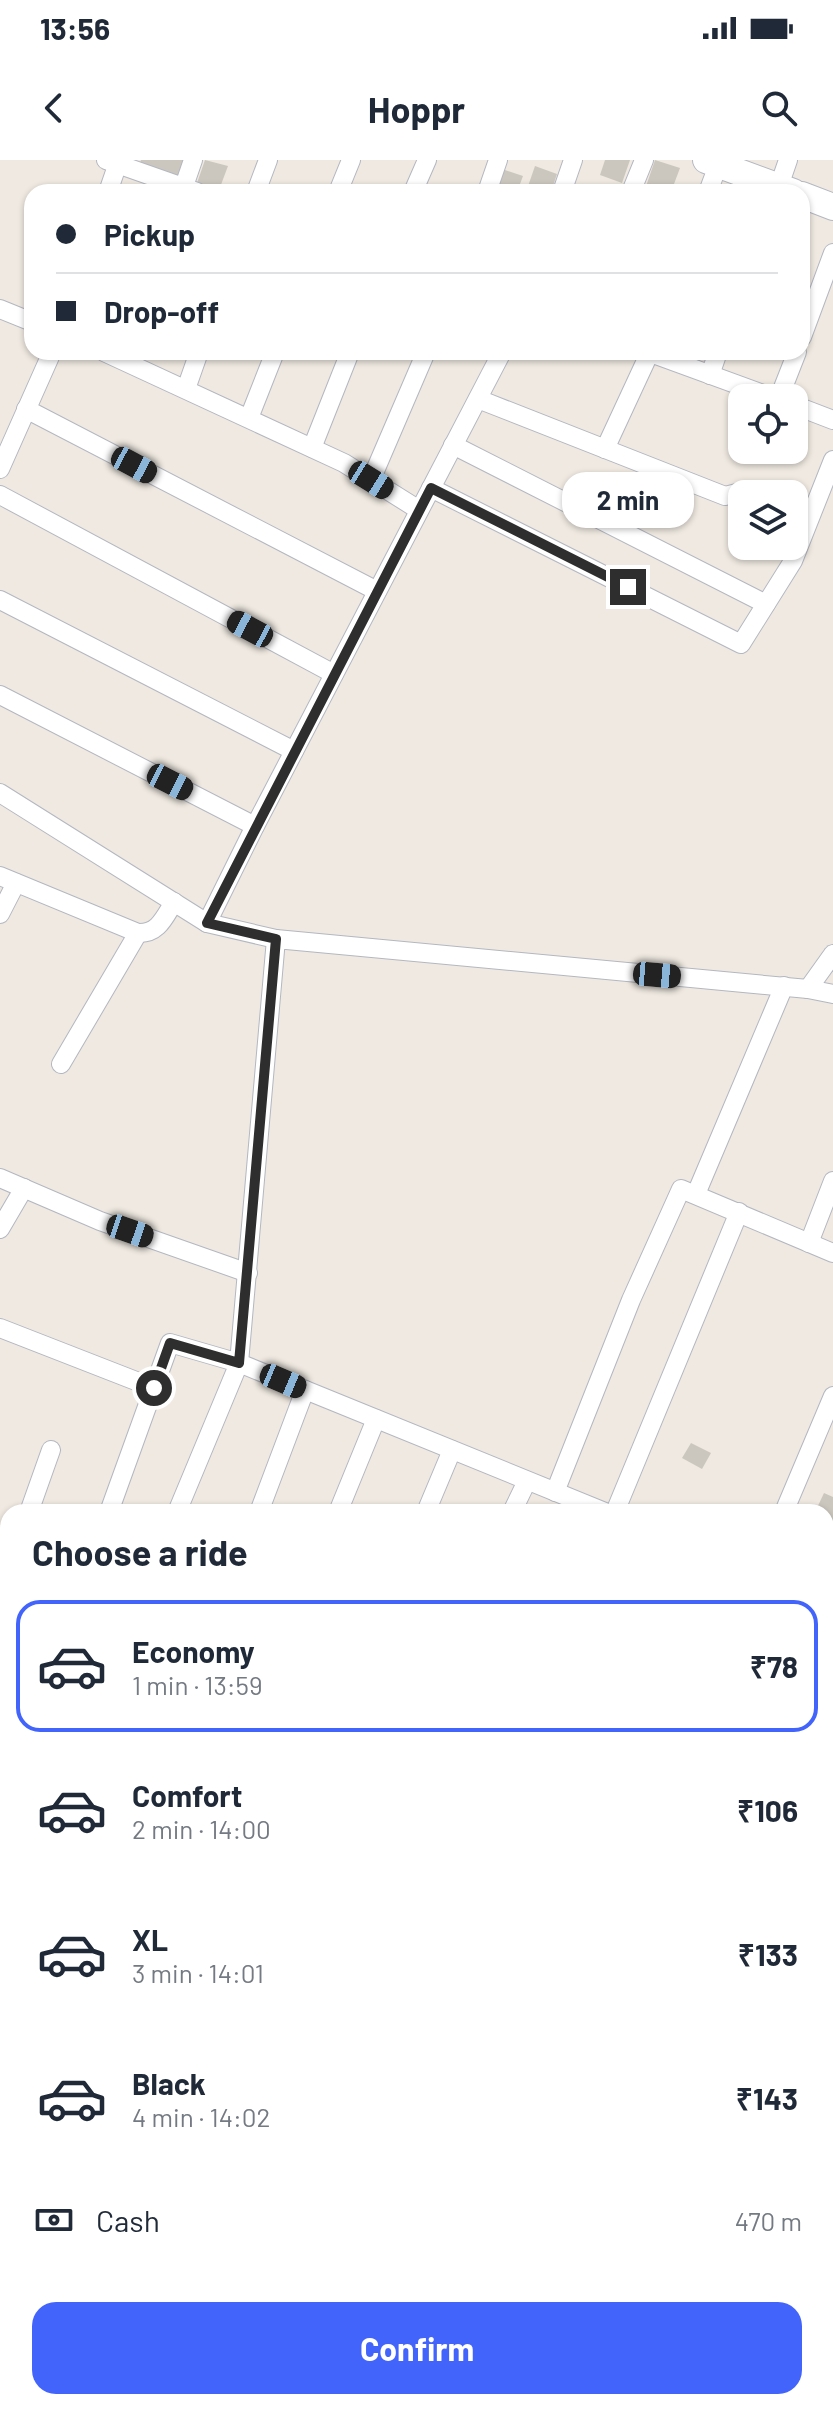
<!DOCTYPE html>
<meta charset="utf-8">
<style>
:root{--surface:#fff;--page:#f2f2f3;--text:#1f2937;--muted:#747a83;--line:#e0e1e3;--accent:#4264fb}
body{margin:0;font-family:Barlow,sans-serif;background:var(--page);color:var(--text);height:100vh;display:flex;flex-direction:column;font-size:30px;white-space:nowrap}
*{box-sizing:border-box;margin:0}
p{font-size:26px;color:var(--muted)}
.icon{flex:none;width:44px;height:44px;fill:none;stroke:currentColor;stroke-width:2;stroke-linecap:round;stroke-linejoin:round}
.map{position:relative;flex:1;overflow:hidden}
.side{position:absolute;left:0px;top:1344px;width:834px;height:906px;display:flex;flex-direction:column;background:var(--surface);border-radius:24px 24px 0 0;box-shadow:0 2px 6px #0004}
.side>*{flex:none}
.guide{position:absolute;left:24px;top:24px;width:786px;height:176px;border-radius:24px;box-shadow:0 2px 6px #0004;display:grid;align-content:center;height:176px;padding:0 32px;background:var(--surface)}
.fabs{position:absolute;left:728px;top:224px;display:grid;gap:16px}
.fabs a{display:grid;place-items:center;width:80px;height:80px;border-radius:16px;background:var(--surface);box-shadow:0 2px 6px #0004;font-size:40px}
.end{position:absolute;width:36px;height:36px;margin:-18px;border:10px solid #2e2e2e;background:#fff;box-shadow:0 0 0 4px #fff}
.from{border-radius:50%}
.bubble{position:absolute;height:56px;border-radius:24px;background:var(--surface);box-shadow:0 2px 6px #0004;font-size:26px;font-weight:700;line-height:56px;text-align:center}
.car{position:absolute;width:24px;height:48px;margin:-24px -12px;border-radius:10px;box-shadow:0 0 6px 2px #0007;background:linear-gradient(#222 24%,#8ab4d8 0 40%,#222 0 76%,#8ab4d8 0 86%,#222 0)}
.guide b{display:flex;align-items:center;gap:28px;height:76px;font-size:30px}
.guide b+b{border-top:2px solid var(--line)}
.guide i{width:20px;height:20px;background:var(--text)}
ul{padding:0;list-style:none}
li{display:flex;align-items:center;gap:24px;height:132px;margin:0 16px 12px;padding:0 16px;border:4px solid transparent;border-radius:24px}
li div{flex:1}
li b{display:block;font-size:30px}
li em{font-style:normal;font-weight:700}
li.selected{border-color:var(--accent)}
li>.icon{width:72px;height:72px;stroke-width:1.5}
h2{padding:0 32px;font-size:36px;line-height:96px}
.pay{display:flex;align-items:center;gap:20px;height:88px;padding:0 32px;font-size:30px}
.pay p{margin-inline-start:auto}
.cta{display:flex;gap:16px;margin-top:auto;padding:16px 32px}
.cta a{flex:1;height:92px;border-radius:24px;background:var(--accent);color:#fff;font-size:32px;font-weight:700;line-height:92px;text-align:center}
.status{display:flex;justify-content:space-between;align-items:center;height:56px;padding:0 40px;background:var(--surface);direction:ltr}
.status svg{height:22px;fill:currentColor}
header{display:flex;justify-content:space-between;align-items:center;height:104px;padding:0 32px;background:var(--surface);font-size:36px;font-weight:700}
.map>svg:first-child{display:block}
.building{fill:#cbc7bf}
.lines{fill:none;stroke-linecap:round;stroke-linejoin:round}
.street-casing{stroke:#b4b7c1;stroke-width:20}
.secondary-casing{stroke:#b4b7c1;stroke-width:28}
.street{stroke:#fff;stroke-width:18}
.secondary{stroke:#fff;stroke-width:26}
.route{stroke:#2e2e2e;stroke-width:10}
</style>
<div class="status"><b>13:56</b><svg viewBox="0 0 49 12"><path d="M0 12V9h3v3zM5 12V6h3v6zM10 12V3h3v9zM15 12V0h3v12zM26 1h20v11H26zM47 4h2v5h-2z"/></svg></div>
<header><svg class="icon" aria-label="back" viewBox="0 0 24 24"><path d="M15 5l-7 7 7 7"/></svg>Hoppr<svg class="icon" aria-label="search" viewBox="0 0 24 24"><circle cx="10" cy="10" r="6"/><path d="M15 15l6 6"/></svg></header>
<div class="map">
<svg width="833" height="2249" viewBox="0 0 833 2249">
<rect width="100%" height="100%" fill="#efe9e1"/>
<g class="building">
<polygon points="141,0 184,0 179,16 140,3"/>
<polygon points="205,0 228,6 219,30 197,23"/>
<polygon points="605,0 630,0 622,23 600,15"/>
<polygon points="655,0 680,8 671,32 644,32"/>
<polygon points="535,6 557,14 551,32 526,32"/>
<polygon points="502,9 523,16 517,32 496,25"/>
<polygon points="691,1283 711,1293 702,1309 682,1298"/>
<polygon points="824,1333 833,1337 833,1361 826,1358 826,1352 815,1352"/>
<polygon points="124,2242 174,2242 170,2249 135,2249"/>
</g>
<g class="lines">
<g class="street-casing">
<g id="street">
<polyline points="106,0 197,32"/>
<polyline points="108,32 119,0"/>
<polyline points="182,32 193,0"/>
<polyline points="256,32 268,0"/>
<polyline points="338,32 351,0"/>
<polyline points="413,32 427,0"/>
<polyline points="487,32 498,0"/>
<polyline points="562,32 573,0"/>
<polyline points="631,32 644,0"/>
<polyline points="708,32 720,0"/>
<polyline points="777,32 788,0"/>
<polyline points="0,149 32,162"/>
<polyline points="802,177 833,93"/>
<polyline points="104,192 344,303 419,350"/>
<polyline points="648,192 774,238"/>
<polyline points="710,215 718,192"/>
<polyline points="186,229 199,192"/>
<polyline points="779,238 797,192"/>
<polyline points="478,239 725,336 745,331 753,334"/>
<polyline points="794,245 833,260"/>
<polyline points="26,249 377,431"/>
<polyline points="249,258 275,192"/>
<polyline points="453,285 766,444"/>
<polyline points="312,288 350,192"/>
<polyline points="605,289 650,192"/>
<polyline points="0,309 52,192"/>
<polyline points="371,320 426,192"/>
<polyline points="431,328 741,484 793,401 833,300"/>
<polyline points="0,335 334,514"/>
<polyline points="0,440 294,591"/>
<polyline points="0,535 255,666"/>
<polyline points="0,633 207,763 276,779"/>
<path d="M0,716L138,773C158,774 164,758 174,742"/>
<polyline points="0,754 16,723"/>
<polyline points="207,763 255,666 502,192"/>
<polyline points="808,829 833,794"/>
<polyline points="61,904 138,773"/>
<polyline points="0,1018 100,1061 248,1113"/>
<polyline points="696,1034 784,826"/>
<polyline points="0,1069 24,1028"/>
<polyline points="809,1083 833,1021"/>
<polyline points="0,1168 154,1228"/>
<polyline points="555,1332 631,1140 681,1029 833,1093"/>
<polyline points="29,1352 51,1290"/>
<polyline points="109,1352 170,1183 239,1203 177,1352"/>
<polyline points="259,1352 305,1230"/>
<polyline points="338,1352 376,1259"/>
<polyline points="426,1352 452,1290"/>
<polyline points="512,1352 527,1321"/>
<polyline points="605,1352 239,1203 276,779 808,829 833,834"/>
<polyline points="615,1352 739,1052"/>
<polyline points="784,1352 833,1236"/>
<polyline points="826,1424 833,1407"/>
<polyline points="0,1436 8,1413"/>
<polyline points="826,1438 833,1441"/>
<polyline points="826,1615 833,1597"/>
<polyline points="0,1625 8,1606"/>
<polyline points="826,1757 833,1760"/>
<polyline points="826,1813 833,1796"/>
<polyline points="0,1832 8,1811"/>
<polyline points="0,1848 8,1853"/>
<polyline points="826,1904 833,1909"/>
<polyline points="826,1985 833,1976"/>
<polyline points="0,2033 8,2024"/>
<polyline points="639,2242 650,2249"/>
<polyline points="4,2249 8,2242"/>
<polyline points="99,2249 104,2242"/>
<polyline points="181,2249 185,2242"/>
<polyline points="268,2249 273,2242"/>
<polyline points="351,2249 356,2242"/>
<polyline points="444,2249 448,2242"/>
</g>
</g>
<g class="secondary-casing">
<g id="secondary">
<polyline points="706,0 793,32"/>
<polyline points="802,35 833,47"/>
</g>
</g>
<use href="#street" class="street"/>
<use href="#secondary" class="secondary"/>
</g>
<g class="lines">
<polyline class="route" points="154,1228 170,1183 239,1203 276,779 207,763 431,328 628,427"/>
</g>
</svg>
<div class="fabs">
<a><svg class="icon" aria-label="locate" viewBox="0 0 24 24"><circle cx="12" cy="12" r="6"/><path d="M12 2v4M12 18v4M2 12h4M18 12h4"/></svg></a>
<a><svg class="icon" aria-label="layers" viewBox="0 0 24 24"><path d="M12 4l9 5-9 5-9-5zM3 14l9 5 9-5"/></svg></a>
</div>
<i class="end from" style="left:154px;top:1228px"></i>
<i class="end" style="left:628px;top:427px"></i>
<div class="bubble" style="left:562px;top:312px;width:132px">2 min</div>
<i class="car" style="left:134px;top:305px;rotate:118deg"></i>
<i class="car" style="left:371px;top:320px;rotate:122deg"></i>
<i class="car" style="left:250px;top:469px;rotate:298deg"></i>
<i class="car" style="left:170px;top:622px;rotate:117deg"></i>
<i class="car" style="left:657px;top:815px;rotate:95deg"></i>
<i class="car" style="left:130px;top:1071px;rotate:109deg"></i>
<i class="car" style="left:283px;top:1221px;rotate:113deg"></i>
<div class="guide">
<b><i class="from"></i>Pickup</b>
<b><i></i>Drop-off</b>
</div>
<section class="side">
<h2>Choose a ride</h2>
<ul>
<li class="selected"><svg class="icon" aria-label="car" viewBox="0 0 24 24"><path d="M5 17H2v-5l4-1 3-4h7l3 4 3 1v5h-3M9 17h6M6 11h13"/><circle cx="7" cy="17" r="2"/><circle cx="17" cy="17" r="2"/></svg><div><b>Economy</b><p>1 min · 13:59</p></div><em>₹78</em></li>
<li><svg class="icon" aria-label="car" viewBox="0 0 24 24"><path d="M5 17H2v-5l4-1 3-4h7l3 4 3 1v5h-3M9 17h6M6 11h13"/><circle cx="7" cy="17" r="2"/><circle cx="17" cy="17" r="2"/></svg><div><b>Comfort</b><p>2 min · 14:00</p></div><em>₹106</em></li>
<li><svg class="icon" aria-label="car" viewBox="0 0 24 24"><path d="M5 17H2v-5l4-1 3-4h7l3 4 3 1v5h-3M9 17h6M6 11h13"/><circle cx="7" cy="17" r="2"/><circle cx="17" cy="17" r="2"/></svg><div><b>XL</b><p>3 min · 14:01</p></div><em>₹133</em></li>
<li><svg class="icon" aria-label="car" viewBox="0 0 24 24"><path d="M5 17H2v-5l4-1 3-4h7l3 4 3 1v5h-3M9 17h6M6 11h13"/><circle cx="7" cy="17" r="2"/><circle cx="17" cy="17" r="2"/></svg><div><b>Black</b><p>4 min · 14:02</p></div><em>₹143</em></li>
</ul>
<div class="pay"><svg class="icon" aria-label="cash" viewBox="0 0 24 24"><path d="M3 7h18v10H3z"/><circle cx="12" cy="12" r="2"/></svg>Cash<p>470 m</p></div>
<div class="cta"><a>Confirm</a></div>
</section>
</div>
